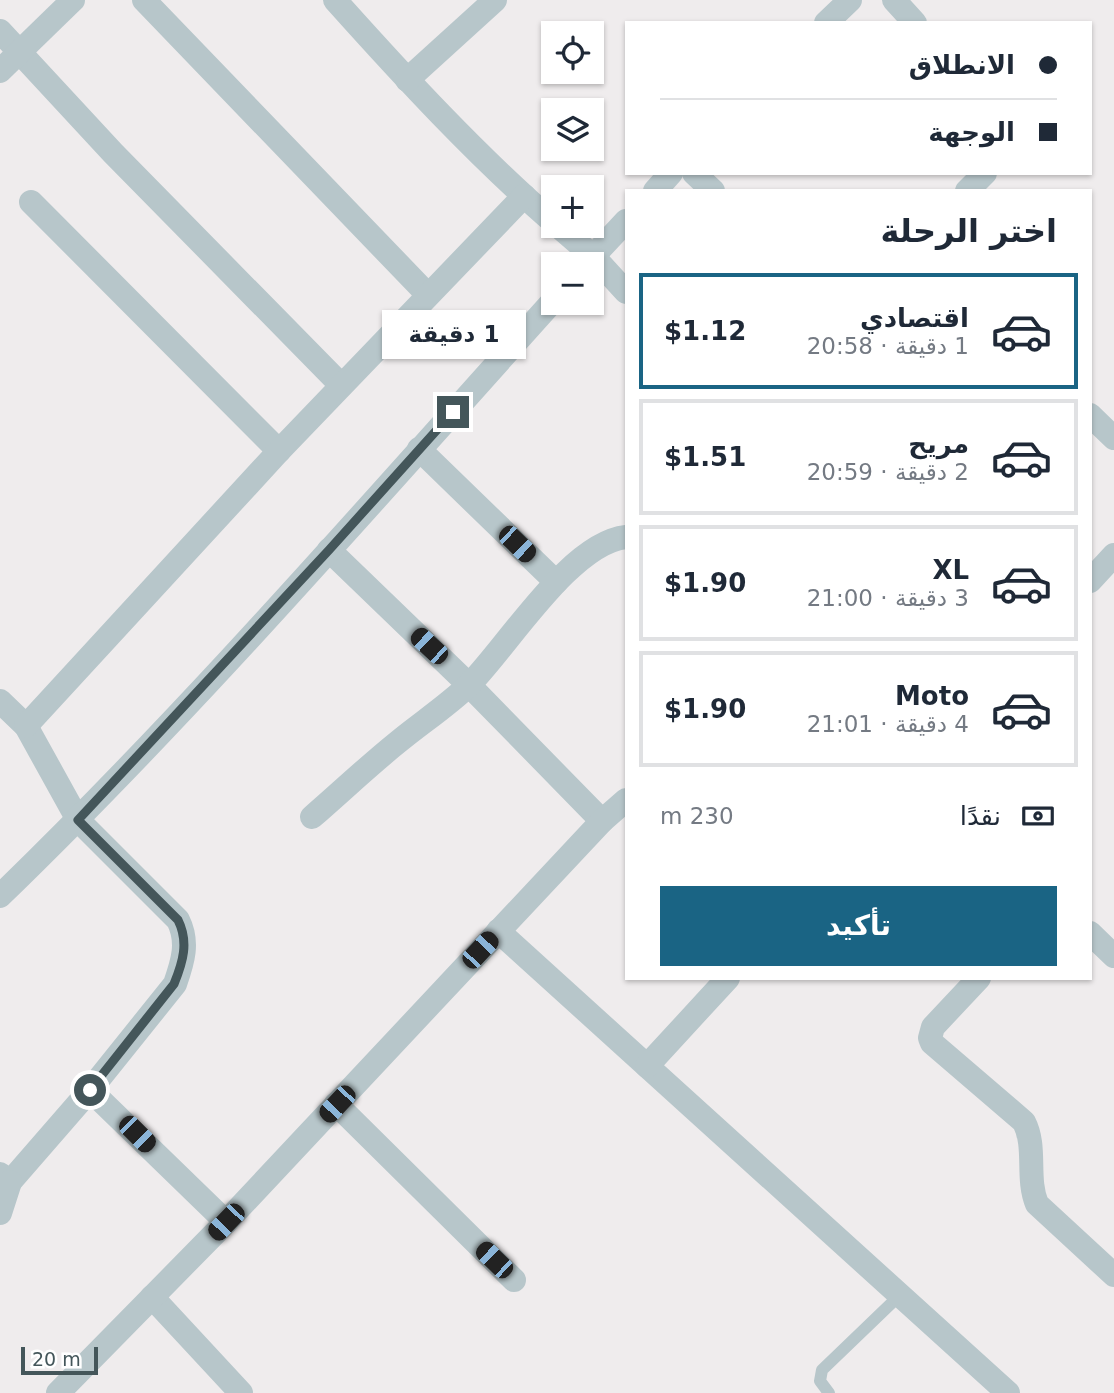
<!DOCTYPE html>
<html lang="ar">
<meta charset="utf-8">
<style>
:root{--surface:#fff;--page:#f2f2f3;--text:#1f2937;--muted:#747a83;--line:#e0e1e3;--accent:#1a6484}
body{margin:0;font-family:"DejaVu Sans","Noto Sans Arabic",sans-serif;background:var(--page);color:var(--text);direction:rtl;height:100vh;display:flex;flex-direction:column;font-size:26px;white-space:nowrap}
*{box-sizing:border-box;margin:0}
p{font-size:23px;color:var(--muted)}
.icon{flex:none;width:38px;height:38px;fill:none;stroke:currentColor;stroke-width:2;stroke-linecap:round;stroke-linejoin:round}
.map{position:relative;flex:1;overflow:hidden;direction:ltr}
.panel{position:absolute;left:625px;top:189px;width:467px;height:791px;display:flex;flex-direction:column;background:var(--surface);border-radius:0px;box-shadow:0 2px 5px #0004;direction:rtl}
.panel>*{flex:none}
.guide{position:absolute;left:625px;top:21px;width:467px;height:154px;border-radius:0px;box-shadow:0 2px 5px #0004;direction:rtl;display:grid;align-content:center;height:154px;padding:0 35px;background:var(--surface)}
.buttons{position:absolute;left:541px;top:21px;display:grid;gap:14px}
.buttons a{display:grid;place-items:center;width:63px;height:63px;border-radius:0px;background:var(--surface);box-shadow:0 2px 5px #0004;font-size:35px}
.scale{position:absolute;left:21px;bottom:18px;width:77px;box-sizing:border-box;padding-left:7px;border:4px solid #44565a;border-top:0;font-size:19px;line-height:24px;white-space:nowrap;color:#44565a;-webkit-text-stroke:5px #fff;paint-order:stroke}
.end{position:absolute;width:32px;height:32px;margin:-16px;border:9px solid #44565a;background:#fff;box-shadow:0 0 0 4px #fff}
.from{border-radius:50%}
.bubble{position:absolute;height:49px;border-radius:0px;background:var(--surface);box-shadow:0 2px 5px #0004;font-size:23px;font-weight:700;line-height:49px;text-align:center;direction:rtl}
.car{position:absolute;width:21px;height:42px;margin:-21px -10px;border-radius:9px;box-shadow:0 0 5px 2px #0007;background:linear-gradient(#222 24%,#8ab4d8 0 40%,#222 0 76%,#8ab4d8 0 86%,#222 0)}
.guide b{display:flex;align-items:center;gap:24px;height:66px;font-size:26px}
.guide b+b{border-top:2px solid var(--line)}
.guide i{width:18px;height:18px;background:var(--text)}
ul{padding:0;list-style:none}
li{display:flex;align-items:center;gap:21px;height:116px;margin:0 14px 10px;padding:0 21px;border:4px solid var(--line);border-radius:0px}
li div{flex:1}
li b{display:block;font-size:26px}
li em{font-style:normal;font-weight:700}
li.current{border-color:var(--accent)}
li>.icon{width:63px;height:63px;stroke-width:1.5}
h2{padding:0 35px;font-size:32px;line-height:84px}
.pay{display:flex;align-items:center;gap:18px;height:77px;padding:0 35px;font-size:26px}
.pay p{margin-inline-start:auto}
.cta{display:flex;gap:14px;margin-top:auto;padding:14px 35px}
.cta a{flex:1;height:80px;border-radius:0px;background:var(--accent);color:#fff;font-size:28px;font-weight:700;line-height:80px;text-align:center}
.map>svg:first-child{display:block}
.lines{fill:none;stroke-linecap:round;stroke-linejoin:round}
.lane{stroke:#b7c6ca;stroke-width:12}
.street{stroke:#b7c6ca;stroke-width:24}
.route{stroke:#44565a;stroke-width:9}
</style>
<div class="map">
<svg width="1114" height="1393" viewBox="0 0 1114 1393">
<rect width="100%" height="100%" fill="#efeced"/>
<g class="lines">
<polyline class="lane" points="829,1393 820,1381 822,1370 900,1295"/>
<g class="street">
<polyline points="144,0 428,295"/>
<path d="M335,0C404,77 475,154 553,222"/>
<polyline points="894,0 915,23"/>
<polyline points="826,23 850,0"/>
<polyline points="0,31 113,153 341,385"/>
<polyline points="0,71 73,0"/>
<polyline points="407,80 495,0"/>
<polyline points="694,173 713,191"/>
<polyline points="655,191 671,173"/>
<polyline points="967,191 985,173"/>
<polyline points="31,202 279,451"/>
<polyline points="558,226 593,256 626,292"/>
<polyline points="586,264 626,221"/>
<polyline points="1090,415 1114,438"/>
<polyline points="419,449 556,582"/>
<polyline points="329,550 469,685 602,821"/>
<polyline points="1090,581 1114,555"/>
<path d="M0,701L26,726L78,820L178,920C189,942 183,961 175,984L90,1090L226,1222"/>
<polyline points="26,726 279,451 524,196"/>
<path d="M312,817C341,792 368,766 398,742C421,723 447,706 469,685C508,646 570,543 626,537"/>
<path d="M0,896C194,708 372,502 553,301"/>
<polyline points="498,931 1008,1393"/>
<polyline points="1090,933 1114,956"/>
<path d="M979,978L933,1027L930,1038L932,1043L1024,1122C1037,1147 1026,1178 1037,1204L1114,1275"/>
<polyline points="647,1066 728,978"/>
<polyline points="336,1104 514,1280"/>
<polyline points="0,1174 10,1182 90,1090"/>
<polyline points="0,1213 10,1182"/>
<polyline points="152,1297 241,1393"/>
<polyline points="58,1393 226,1222 602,821 626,800"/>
</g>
</g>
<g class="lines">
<path class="route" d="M90,1090L174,984C183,962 189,942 178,920L78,820L329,550L453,412"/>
</g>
</svg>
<div class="buttons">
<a><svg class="icon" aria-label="locate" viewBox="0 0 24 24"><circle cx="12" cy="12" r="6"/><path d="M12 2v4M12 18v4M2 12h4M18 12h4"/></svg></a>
<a><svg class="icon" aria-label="layers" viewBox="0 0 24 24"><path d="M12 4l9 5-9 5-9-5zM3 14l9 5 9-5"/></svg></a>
<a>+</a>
<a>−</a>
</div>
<div class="scale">20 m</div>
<i class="end from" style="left:90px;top:1090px"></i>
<i class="end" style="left:453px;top:412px"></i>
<div class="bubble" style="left:382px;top:310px;width:144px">1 دقيقة</div>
<i class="car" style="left:517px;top:544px;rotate:134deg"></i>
<i class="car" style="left:429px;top:646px;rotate:313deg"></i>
<i class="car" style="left:480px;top:950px;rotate:43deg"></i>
<i class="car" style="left:337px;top:1104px;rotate:223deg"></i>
<i class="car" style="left:137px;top:1134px;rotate:135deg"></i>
<i class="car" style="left:226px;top:1222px;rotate:224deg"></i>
<i class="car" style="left:494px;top:1260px;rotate:314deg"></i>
<div class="guide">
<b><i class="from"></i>الانطلاق</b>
<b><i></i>الوجهة</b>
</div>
<section class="panel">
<h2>اختر الرحلة</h2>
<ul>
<li class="current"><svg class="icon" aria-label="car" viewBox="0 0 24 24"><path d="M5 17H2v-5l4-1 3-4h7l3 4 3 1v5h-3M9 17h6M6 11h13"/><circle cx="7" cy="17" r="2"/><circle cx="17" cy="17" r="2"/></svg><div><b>اقتصادي</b><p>1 دقيقة · 20:58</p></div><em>$1.12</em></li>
<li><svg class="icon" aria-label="car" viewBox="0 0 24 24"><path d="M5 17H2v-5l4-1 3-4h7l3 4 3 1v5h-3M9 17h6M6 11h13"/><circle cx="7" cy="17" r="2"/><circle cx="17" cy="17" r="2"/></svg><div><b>مريح</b><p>2 دقيقة · 20:59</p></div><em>$1.51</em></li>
<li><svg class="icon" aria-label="car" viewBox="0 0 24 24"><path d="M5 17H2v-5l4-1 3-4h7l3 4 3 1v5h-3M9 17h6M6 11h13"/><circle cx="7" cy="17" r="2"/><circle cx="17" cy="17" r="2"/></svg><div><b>XL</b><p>3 دقيقة · 21:00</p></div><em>$1.90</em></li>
<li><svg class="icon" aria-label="car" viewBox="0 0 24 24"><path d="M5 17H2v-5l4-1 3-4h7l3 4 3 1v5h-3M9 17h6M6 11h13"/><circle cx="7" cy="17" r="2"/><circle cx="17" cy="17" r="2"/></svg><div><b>Moto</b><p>4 دقيقة · 21:01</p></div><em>$1.90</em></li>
</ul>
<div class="pay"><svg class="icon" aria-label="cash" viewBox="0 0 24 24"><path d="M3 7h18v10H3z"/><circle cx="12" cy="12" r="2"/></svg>نقدًا<p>230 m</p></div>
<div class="cta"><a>تأكيد</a></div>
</section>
</div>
